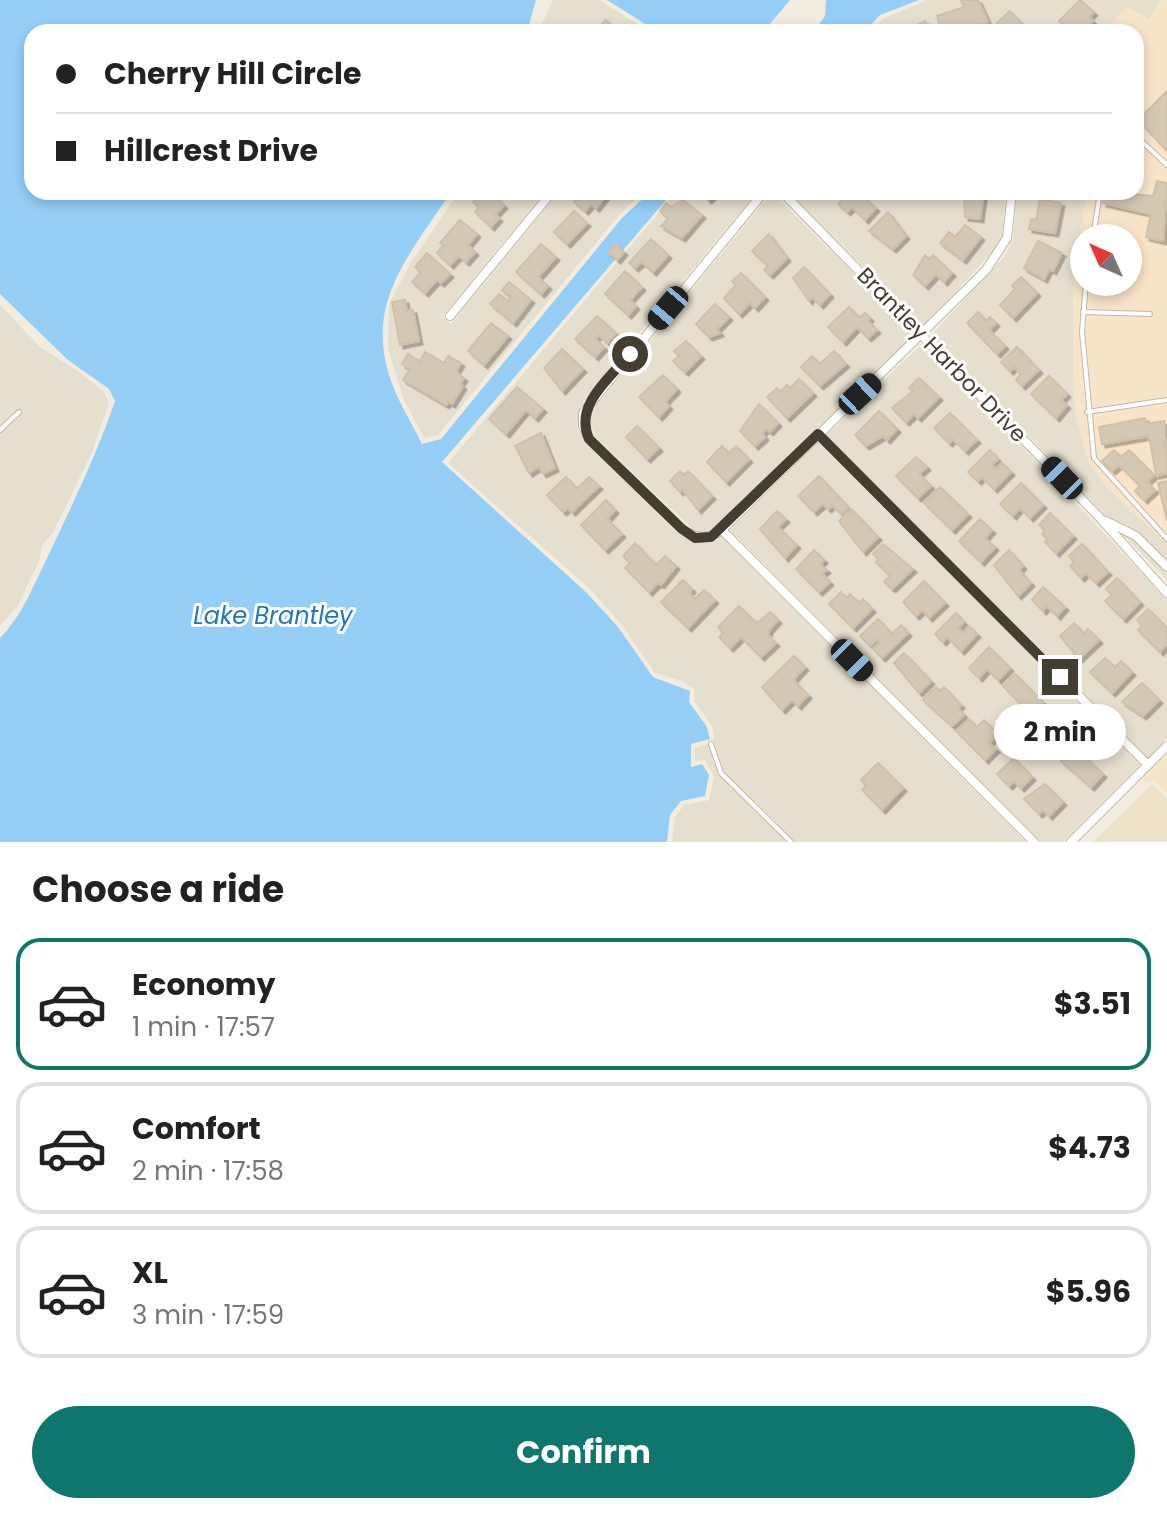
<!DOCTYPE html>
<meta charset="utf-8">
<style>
:root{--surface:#fff;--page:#f2f2f2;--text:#222;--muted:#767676;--line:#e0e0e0;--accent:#0f766e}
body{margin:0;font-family:Poppins,sans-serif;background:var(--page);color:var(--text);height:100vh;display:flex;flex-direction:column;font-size:30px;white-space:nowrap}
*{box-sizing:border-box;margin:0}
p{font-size:26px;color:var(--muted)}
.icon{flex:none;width:44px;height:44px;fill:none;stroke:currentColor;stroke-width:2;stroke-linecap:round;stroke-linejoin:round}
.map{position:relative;height:842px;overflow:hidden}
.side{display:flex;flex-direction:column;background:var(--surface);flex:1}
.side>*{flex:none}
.top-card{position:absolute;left:24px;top:24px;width:1120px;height:176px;border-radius:24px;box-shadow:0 4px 12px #0003;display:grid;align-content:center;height:176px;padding:0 32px;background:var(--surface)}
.needle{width:52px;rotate:315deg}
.fabs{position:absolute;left:1070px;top:224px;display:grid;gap:16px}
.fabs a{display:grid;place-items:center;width:72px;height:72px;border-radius:50%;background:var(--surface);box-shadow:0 4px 12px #0003;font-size:40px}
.end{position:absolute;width:36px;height:36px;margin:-18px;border:10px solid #443d31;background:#fff;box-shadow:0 0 0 4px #fff}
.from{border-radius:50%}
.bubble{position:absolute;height:56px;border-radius:28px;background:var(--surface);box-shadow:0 4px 12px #0003;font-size:26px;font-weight:700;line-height:56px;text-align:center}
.car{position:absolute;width:24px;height:48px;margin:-24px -12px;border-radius:10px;box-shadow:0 0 6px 2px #0007;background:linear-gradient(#222 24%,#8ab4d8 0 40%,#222 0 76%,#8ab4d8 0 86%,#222 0)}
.top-card b{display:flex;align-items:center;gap:28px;height:76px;font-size:30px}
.top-card b+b{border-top:2px solid var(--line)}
.top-card i{width:20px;height:20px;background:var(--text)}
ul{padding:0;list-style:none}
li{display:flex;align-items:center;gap:24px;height:132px;margin:0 16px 12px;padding:0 16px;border:4px solid var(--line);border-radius:24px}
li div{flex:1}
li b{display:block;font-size:30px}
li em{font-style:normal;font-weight:700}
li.active{border-color:var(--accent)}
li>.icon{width:72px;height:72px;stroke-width:1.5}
h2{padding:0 32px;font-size:36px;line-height:96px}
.button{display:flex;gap:16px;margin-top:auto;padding:16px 32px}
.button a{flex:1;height:92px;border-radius:48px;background:var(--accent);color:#fff;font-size:32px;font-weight:700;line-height:92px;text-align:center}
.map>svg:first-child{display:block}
.residential{fill:#e7dfce}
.commercial{fill:#f8e4c9;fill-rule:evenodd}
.education{fill:#eee3c9}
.water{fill:#95cff7}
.building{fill:#d4c9b5;stroke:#d1c1a8;stroke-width:2;filter:url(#shadow)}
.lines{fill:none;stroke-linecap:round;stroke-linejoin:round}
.lane-casing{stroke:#c1b8a6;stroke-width:6}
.street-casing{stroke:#c1b8a6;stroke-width:10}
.lane{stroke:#fff;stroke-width:4}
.street{stroke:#fff;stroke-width:8}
.route{stroke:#443d31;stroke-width:10}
.labels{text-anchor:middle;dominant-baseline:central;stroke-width:6;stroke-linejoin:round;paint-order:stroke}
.street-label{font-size:22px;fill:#443d31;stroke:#fff}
.water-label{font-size:24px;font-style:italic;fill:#2179b9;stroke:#fff}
</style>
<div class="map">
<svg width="1167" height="842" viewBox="0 0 1167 842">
<defs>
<filter id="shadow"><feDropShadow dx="3.5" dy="3.5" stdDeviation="0" flood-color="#0004"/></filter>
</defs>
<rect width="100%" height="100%" fill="#f3ede1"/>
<g class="residential">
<polygon points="553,0 599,0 650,32 538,32"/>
<polygon points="927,0 1160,0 1149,19 1127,7 1103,32 870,32 883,19"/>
<polygon points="459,192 544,192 443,316 451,324 559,192 643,192 619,215 438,435 424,438 403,398 388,348 389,304 411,262"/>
<polygon points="676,192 757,192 587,396 578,412 578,428 585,442 679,534 696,543 712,543 722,537 1026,842 672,842 675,817 684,805 709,800 714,776 705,760 695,761 695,748 712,743 714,738 712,726 694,701 694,689 682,681 655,673 622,625 591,590 448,463"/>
<polygon points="772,192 915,334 718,525 709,532 696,532 594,436 589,415"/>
<polygon points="789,192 1006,192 1002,236 994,250 923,327"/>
<polygon points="1017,192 1087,192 1073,277 1074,411 1089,463 1106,486 1167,544 1167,580 931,335 1004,257 1013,239"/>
<polygon points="0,305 40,347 79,372 104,392 109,403 92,452 53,533 43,544 38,564 17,607 0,625"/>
<polygon points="924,342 1167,600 1167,738 1148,758 826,435"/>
<polygon points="818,442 1140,765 1063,842 1041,842 730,530"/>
</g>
<g class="commercial">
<path d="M1160,0H1166L1167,4V544L1106,486L1089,463L1074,411L1073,277L1087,192H1136V32H1103L1127,7L1149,19ZM1084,238H1128V282H1084Z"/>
<polygon points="1167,754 1167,793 1154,780 1146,783 1142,780"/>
</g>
<polygon class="education" points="1152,784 1167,799 1167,842 1093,842"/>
<g class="water">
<path d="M0,0H536L527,32H32V192H451C404,263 357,311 399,400C406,415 415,429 422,444L441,439L622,218L650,192L672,193L442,462L587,593L618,627L653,677L690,691L689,702L707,727L710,739L691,744V767L702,764L709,775L705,796L681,801L670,815L667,842H0V638C23,615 35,582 49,554C73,503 97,454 115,401L109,389L68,360L0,294Z"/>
<polygon points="607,0 790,0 763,32 658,32"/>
<polygon points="826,0 919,0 880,15 864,32 814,32 825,16"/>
</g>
<g class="building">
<polygon points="961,0 978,0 988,22 958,32 942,32 937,16 964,7"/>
<polygon points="1080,0 1094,12 1089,17 1093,21 1083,32 1062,32 1066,28 1059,21"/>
<polygon points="1010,11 1030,32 1005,32 997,23"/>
<polygon points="606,20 619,32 594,32"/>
<polygon points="925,21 931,32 904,32"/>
<polygon points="1167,91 1167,151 1138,120"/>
<polygon points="1157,181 1167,183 1163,241 1146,237 1151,214 1103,203 1106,192 1153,196"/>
<polygon points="582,192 609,192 596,208 591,204 585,211 574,202"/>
<polygon points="701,192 717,192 708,200"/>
<polygon points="849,192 859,192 876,208 865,220 852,207 847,212 838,204"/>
<polygon points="964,192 984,192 980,219 965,217"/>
<polygon points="491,193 504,205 495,215 499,218 491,227 475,212 479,207 473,202 479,194 485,199"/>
<polygon points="1040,199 1061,203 1055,233 1029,229 1031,219 1036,220"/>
<polygon points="683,200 702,215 682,238 661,226 668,219 660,211 666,203 671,207"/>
<polygon points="574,211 587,223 567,244 554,232"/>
<polygon points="888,212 906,236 893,249 869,231"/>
<polygon points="460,220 477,234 468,245 475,252 466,262 459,256 450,265 437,253 443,246 440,243"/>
<polygon points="965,225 981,237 963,260 940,243 949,232 955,237"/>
<polygon points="769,234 787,258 770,275 764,270 768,266 752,251"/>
<polygon points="651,239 668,255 653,272 642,262 635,268 629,263"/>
<polygon points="1038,241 1062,253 1053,271 1049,269 1044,279 1024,268"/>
<polygon points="541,244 556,257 538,277 548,286 541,294 516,272"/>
<polygon points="616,244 624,252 617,260 608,252"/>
<polygon points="427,253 450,274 441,283 437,280 425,293 412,282 421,272 415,267"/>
<polygon points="925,255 929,259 933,255 952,273 944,282 936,274 925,286 913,275"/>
<polygon points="804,267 830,294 820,305 812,297 809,301 793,278"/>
<polygon points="625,271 642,287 630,300 636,306 628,315 605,294"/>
<polygon points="741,273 765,297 755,308 750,303 739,314 724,298 736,285 732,281"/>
<polygon points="1021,277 1037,293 1013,318 1000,305 1015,289 1012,286"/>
<polygon points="509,282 531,300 513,323 490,304 499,294 508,301 511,297 502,290"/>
<polygon points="405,300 407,311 413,310 419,341 400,345 392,302"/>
<polygon points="715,304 729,317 717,329 720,333 709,337 696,324"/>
<polygon points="849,307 860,318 865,313 870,318 868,321 877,330 868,338 857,327 843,342 828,327"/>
<polygon points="978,312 986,321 990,317 996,323 989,330 1005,346 997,354 967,323"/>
<polygon points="597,316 616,333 607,343 599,335 595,339 604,347 595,357 575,339"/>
<polygon points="491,323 508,336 484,365 468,351"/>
<polygon points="686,341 701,356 685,372 673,361 679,356 674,351"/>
<polygon points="1017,347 1039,370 1022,386 1016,380 1021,374 1014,367 1010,371 1001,362"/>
<polygon points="562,349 583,369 562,391 544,368"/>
<polygon points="834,351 846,364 820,386 801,367 812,356 820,364"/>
<polygon points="425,352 444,363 448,356 461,363 456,372 464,378 460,384 463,386 452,404 448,402 446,405 403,380 410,369 402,364 408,354 420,361"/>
<polygon points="663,375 677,389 665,402 669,406 659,417 639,397"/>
<polygon points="1049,376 1067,394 1061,400 1067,405 1056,418 1031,394"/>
<polygon points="919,378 939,397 918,418 914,414 906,422 892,408 913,391 909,388"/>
<polygon points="799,379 813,393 787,418 767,397 777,388 781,391 787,385 790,388"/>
<polygon points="517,387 543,409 535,418 526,410 506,434 489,419"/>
<polygon points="759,404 778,423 770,432 766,429 762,433 765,437 755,446 740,431"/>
<polygon points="879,411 897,429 887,440 883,436 866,446 855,435"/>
<polygon points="950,413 977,440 965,451 953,439 949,443 934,428"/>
<polygon points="1145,418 1146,424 1164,421 1167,473 1156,475 1149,436 1102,444 1099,427"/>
<polygon points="637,426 659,448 647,459 626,437"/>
<polygon points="541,433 555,468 543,474 539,467 529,473 515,446"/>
<polygon points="722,446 729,453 736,446 749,459 726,482 707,462"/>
<polygon points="990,450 998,459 992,465 996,469 1002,463 1011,472 994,489 982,477 978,481 968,472"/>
<polygon points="1114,450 1121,457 1129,450 1154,475 1147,482 1155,490 1144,500 1135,491 1140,486 1119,465 1112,471 1102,461"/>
<polygon points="916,457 927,467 919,474 931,486 918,498 896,476"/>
<polygon points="680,471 684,475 688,471 712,496 698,510 682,489 680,492 670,481"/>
<polygon points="819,476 848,507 841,514 832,505 828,509 823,504 814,512 798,496"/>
<polygon points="566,477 577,489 589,477 599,486 572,512 568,508 563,512 547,495"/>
<polygon points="1167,481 1167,521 1158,483"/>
<polygon points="1021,483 1043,505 1030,518 1020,508 1013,516 1000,504"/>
<polygon points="940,487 968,514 952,530 924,503"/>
<polygon points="606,500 615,510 607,519 622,534 605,550 581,525"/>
<polygon points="851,509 878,537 863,552 839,521"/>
<polygon points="777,511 786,519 778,527 797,545 785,558 760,529"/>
<polygon points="1050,513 1073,536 1056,553 1045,542 1048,539 1042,534 1045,530 1039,525"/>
<polygon points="980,519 992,530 985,538 995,547 981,562 959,541"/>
<polygon points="635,543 656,565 665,556 676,566 661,585 658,583 649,592 625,568 630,563 623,556"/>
<polygon points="883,544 913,569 892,589 884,582 890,576 876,562 879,559 873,554"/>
<polygon points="1082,544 1108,572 1096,583 1086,573 1081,578 1070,566 1074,562 1069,556"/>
<polygon points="814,550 824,560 820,564 827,570 822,574 830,582 819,592 796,569"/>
<polygon points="1009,550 1023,566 1019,570 1031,583 1018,596 994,565"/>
<polygon points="1117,578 1140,602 1123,619 1105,601 1112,595 1106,589"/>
<polygon points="683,580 692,589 689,593 695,599 704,590 715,600 688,628 661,602"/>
<polygon points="924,581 945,603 929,618 922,610 916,616 903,602"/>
<polygon points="1043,587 1065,607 1057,616 1047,606 1043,611 1032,600"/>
<polygon points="841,592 846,598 850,594 859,603 863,599 872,609 853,628 829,604"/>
<polygon points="739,606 754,621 759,622 770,612 778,620 769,630 768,635 776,643 761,657 741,637 730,648 719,637 723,633 718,627"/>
<polygon points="1148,609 1167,628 1167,644 1160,652 1138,630 1142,626 1137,620"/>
<polygon points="956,613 964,622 958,628 963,633 969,626 977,634 961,651 947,637 943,642 935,634"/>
<polygon points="878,619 892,634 901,625 908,633 882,658 873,649 880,642 877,639 870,646 860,636"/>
<polygon points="1074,623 1084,634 1088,629 1099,640 1079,659 1060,636"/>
<polygon points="989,647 1010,668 998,680 987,669 979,678 969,668"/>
<polygon points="904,653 931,681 919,693 894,663"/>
<polygon points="794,656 805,667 793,680 808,695 798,706 792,700 782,710 762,687"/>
<polygon points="1105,658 1115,667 1121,661 1132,672 1112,693 1090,672"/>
<polygon points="1015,674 1043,702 1031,714 1003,686"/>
<polygon points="1142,683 1159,700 1143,716 1122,702"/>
<polygon points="936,687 940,691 944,687 961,705 958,708 964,715 952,726 923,700"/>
<polygon points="1049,707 1073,732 1052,752 1038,738 1044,733 1037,726 1042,721 1038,717"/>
<polygon points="969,719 977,727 984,720 998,734 989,743 996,749 985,760 956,731"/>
<polygon points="1083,740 1093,750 1085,757 1103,774 1091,787 1061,761"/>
<polygon points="1014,758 1032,777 1021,788 1014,781 1009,786 997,774"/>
<polygon points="878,763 903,788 882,810 862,790 866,785 861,780"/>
<polygon points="1045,784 1063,802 1049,816 1043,810 1039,814 1024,799"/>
</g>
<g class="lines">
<g class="lane-casing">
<g id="lane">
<polyline points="1136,136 1167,165"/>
<polyline points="1136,169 1141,174"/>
<polyline points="1093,238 1100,192"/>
<polyline points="1086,282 1082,332 1094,458 1167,539"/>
<polyline points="1083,312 1150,314"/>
<polyline points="1087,412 1167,400"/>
<polyline points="0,430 19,412"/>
<polyline points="711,744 721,773 791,842"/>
</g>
</g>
<g class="street-casing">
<g id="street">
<path d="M764,192L583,413V426L589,439L682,529C697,539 707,540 722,530L986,270L1007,238L1012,192"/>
<polyline points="782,192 1101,519 1167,593"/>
<polyline points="450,316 552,192"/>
<polyline points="818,434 1148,765"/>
<polyline points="1106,521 1136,536 1167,567"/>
<polyline points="722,530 1034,842"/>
<polyline points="1071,842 1167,746"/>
</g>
</g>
<use href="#lane" class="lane"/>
<use href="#street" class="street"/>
</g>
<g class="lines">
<path class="route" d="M630,354C609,379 574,405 589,439L682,529L695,538L711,537L818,434L1060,677"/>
</g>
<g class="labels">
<g class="street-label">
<text transform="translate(942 355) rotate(46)">Brantley Harbor Drive</text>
</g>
<g class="water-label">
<text x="273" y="615">Lake Brantley</text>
</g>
</g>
</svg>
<div class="fabs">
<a><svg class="needle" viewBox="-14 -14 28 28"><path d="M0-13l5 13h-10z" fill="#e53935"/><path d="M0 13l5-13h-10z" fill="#767676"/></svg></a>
</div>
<i class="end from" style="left:630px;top:354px"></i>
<i class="end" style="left:1060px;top:677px"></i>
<div class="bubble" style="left:994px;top:704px;width:132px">2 min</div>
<i class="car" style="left:668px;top:308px;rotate:220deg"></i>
<i class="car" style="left:860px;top:394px;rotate:47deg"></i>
<i class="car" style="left:1062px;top:478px;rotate:316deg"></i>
<i class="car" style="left:852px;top:660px;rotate:135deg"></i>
<div class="top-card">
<b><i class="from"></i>Cherry Hill Circle</b>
<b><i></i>Hillcrest Drive</b>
</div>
</div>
<section class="side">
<h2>Choose a ride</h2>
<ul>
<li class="active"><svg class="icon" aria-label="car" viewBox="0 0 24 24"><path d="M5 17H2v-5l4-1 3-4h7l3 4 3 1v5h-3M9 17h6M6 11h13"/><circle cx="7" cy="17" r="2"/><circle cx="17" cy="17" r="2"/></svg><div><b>Economy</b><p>1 min · 17:57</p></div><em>$3.51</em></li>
<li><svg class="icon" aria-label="car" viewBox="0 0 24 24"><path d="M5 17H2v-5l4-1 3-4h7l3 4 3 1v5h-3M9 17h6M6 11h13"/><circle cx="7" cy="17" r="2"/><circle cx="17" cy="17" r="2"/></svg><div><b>Comfort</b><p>2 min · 17:58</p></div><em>$4.73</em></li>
<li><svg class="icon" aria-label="car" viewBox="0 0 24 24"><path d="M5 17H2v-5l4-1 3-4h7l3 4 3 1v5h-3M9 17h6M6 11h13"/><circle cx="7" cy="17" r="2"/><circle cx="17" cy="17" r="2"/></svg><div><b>XL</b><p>3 min · 17:59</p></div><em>$5.96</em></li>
</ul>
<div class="button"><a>Confirm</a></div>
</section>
